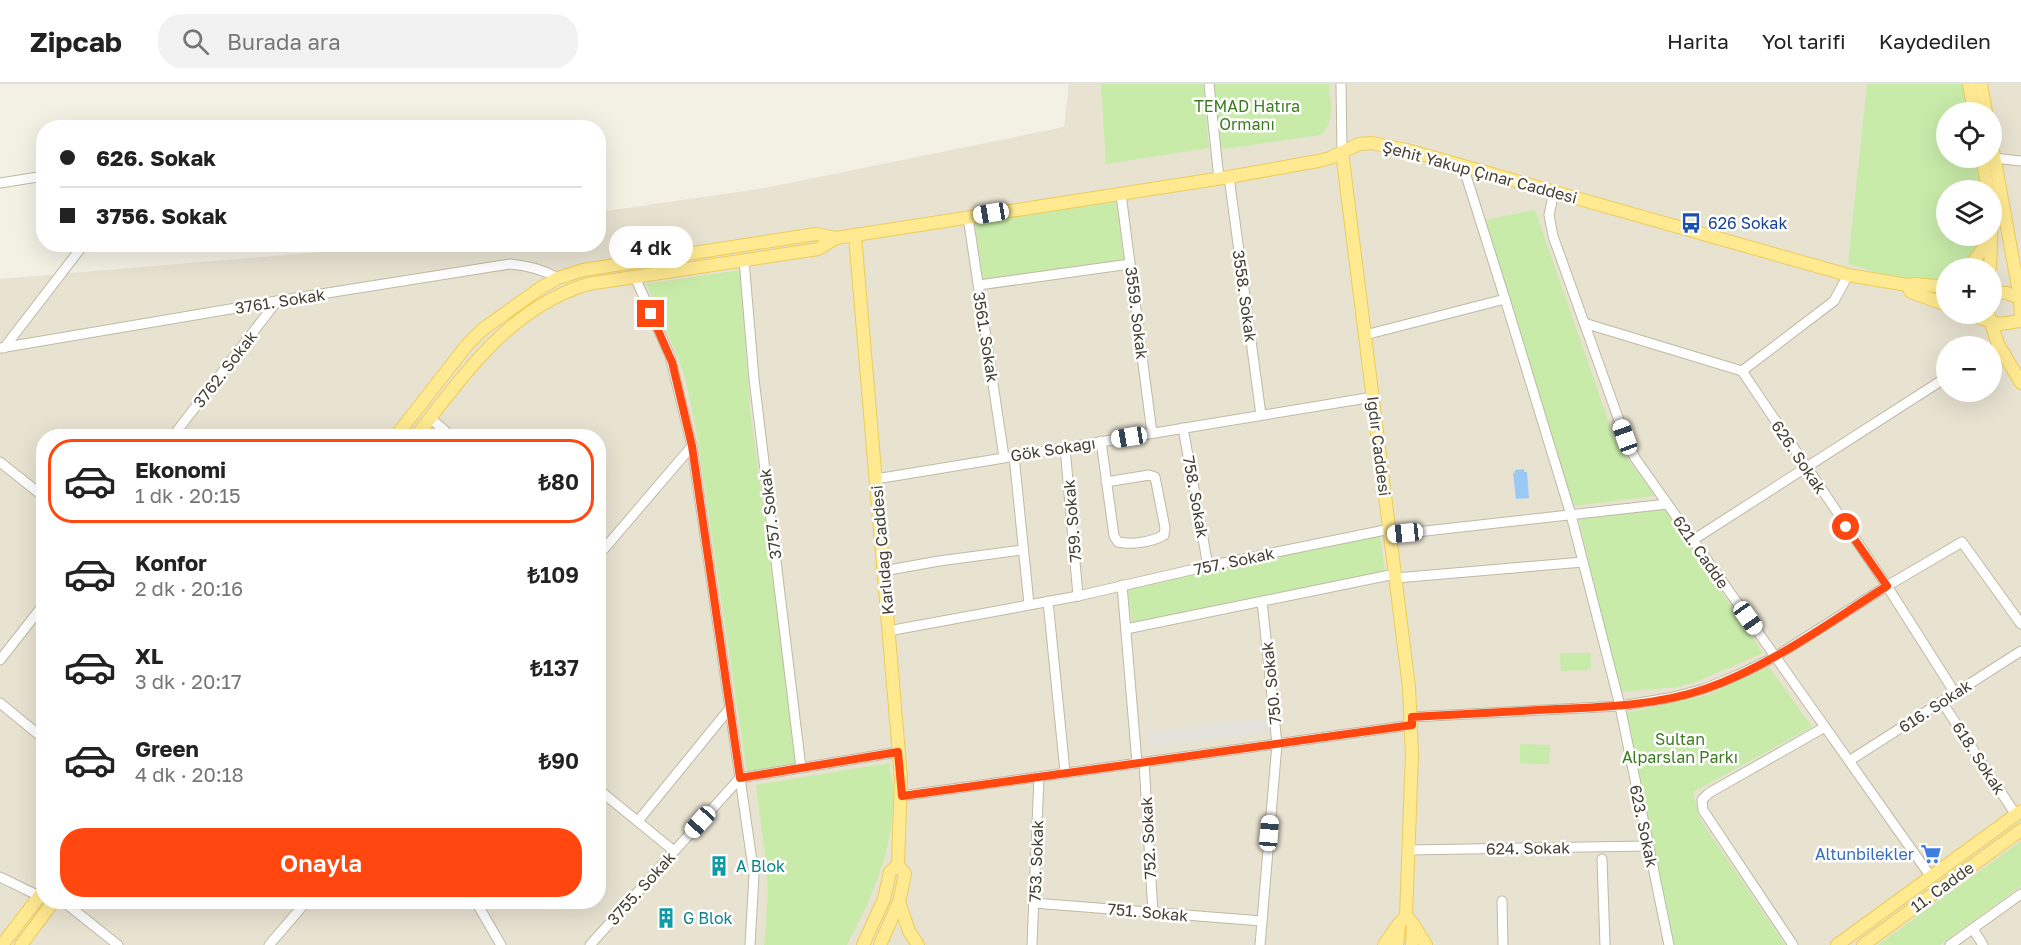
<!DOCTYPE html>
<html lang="tr">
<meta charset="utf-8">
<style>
:root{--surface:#fff;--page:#f2f2f2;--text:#222;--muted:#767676;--line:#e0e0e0;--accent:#ff470f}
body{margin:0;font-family:"Golos Text",sans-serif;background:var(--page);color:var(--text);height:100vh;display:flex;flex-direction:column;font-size:22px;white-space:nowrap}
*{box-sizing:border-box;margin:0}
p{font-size:20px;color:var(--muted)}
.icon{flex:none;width:33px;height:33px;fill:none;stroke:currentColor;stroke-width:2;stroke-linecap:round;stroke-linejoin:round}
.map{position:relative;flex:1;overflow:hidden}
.panel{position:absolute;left:36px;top:345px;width:570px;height:480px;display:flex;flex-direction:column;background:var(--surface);border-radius:24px;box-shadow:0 6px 24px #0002}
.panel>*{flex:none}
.guide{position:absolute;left:36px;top:36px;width:570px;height:132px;border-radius:24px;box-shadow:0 6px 24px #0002;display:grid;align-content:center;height:132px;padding:0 24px;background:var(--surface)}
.fabs{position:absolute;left:1936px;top:18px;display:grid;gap:12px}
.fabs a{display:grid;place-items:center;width:66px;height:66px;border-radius:50%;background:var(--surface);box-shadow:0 6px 24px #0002;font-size:30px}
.end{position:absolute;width:27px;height:27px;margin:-14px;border:8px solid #ff470f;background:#fff;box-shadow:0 0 0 3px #fff}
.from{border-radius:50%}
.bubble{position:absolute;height:42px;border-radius:21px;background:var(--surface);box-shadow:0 6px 24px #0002;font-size:20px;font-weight:600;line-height:42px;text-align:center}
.car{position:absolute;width:18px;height:36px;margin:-18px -9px;border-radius:8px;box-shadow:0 0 4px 2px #0007;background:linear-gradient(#fff 24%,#345 0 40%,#fff 0 76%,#345 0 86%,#fff 0)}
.guide b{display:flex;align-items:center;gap:21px;height:57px;font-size:22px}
.guide b+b{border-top:2px solid var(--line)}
.guide i{width:15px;height:15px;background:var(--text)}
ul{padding:10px 0 0;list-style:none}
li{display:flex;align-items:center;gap:18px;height:84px;margin:0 12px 9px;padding:0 12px;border:3px solid transparent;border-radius:24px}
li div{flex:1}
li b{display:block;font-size:22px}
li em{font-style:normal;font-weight:600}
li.selected{border-color:var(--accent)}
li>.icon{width:54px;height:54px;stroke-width:1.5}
.cta{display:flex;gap:12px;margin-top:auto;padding:12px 24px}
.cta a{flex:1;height:69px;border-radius:24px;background:var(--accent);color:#fff;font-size:24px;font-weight:600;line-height:69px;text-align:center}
header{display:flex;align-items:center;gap:36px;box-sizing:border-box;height:84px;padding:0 30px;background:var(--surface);border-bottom:2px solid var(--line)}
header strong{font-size:28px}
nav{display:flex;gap:33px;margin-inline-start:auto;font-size:21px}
.search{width:420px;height:54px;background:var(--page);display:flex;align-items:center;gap:15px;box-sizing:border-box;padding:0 21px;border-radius:24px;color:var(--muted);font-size:22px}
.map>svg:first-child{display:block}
.residential{fill:#e8e2d1;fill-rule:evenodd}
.green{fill:#c8eba9}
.parking{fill:#e3e1dc}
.water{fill:#9ac9f6}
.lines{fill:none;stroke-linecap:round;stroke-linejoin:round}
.minor-casing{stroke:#bfb9a5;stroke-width:11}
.major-casing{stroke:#edcc58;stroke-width:14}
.minor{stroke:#fff;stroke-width:9}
.major{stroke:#ffe991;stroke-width:12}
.route{stroke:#ff470f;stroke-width:8}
.labels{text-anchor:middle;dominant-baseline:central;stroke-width:5;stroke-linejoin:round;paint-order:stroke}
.park-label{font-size:16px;fill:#3d7c22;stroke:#fff}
.street-label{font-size:16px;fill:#464033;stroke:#fff}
.transit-label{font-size:16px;fill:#164399;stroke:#fff;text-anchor:start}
.shop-label{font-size:16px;fill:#366cbe;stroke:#fff;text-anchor:end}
.culture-label{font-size:16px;fill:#0d838f;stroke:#fff;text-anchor:start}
</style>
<header>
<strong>Zipcab</strong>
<div class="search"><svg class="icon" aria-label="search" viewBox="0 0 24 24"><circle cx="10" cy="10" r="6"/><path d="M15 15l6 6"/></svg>Burada ara</div>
<nav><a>Harita</a><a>Yol tarifi</a><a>Kaydedilen</a></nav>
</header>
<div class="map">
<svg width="2021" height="861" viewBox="0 0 2021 861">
<rect width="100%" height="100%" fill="#f3f0e4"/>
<path class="residential" d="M1069,0H2021V861H0V195L345,166L381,160H598L599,128L765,104L1064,43ZM1947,28H1992V74H1947ZM1947,106H1992V152H1947ZM1947,184H1992V230H1947ZM1947,262H1992V308H1947ZM44,352H598V818H44Z"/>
<g class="green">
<polygon points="1101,0 1203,0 1209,64 1106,80"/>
<path d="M1212,0H1329C1330,17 1336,40 1320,51L1225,65L1220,62Z"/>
<path d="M1867,0H1963L1968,28H1947V74H1976L1982,106H1947V152H1981L1976,165L1963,184H1947V194C1916,205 1878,188 1848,180Z"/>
<polygon points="1116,118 1124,176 983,196 975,138"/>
<polygon points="1535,126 1616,359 1655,412 1573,422 1484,136"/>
<polygon points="740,186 750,325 798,681 747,689 696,346 686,298 677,271 646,200"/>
<polygon points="1664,423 1763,569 1693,599 1677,603 1620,608 1578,432"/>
<polygon points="1380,451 1385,489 1132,539 1128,507 1130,502"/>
<polygon points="1560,569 1591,569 1591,586 1561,587"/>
<polygon points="1769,583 1812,643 1693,708 1700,735 1785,861 1674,861 1625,629 1707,611"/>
<polygon points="1520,660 1550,661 1549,680 1520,679"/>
<path d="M889,679C891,691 894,704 894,716C892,769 871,815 847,861H764L768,811L766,779L756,701Z"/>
<polygon points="2021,757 2021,802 1940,861 1878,861"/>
</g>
<polygon class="parking" points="1267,634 1269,648 1149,663 1147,649"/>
<polygon class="water" points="1524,385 1524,388 1527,388 1529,414 1516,415 1513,389 1515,389 1515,386"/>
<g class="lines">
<g class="minor-casing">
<g id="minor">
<polyline points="1209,0 1219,95"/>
<polyline points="1341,0 1342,68"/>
<polyline points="1994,74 2021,77"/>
<polyline points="1229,93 1261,331"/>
<polyline points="0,99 44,92"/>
<polyline points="1554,108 1549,131 1553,152 1625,353 1635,374 1931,793"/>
<polyline points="1121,110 1152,349"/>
<polyline points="968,133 1004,373"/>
<polyline points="744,176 754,295 801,684"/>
<polyline points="635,193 670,272 692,362 754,791 750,861"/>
<polyline points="979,201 1130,180"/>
<polyline points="1505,215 1571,431 1620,622 1669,861"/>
<polyline points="1584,239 1742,287 1834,217 1848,191"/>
<polyline points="1365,251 1505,215 1463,82"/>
<path d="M0,264L277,217L510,180C528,182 542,185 558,194"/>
<polyline points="4,264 84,160"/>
<polyline points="1742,287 1887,502 1955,609"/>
<polyline points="430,334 451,352"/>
<polyline points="1183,344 1208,482"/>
<polyline points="173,352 277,217"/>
<path d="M1101,357L1114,452L1118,458C1132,461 1152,458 1164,451L1165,444L1155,393L1149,391L1106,398"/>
<polyline points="1065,363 1078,512"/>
<polyline points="1014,372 1029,520"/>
<polyline points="0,378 44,413"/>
<polyline points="876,395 1373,313"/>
<polyline points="1390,451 1667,420"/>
<polyline points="1693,456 1947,293"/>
<polyline points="598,472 692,362"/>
<polyline points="883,487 939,477 1022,466"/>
<polyline points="1396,494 1583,478"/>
<polyline points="1122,501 1137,679"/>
<polyline points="1048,517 1065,688"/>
<polyline points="1126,545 1395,490"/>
<polyline points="888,547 1078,512 1208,482 1390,445"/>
<polyline points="0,576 44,520"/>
<polyline points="1942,618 2016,731"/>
<polyline points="0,619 44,655"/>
<polyline points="1412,633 1620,622 1669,614 1704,605 1738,591 1775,573 1887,502 1962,458 2021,540"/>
<polyline points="1849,677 2021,567"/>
<polyline points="1144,678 1153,829"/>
<polyline points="598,705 674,767"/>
<polyline points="901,712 1412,641"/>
<polyline points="638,737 730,624"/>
<polyline points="1409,766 1648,762"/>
<polyline points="1602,775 1605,861"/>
<polyline points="0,793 39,812"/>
<polyline points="1502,817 1503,861"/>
<polyline points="64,818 118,861"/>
<polyline points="476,818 501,861"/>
<polyline points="1034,819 1262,837"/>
<polyline points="1973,845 1983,861"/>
<polyline points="269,861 306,818"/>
<polyline points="590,861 740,694 898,668"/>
<polyline points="1032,861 1039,693"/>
<polyline points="1260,861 1277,660 1262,517"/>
<polyline points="1793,861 1703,726 1702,716 1709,709 1825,643"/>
<polyline points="1950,861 2021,810"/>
</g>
</g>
<g class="major-casing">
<g id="major">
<polyline points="1969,0 1974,28"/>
<polyline points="1981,0 1986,28"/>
<polyline points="1992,61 2020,214 2021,237"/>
<polyline points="1342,68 1409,603 1412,671 1406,832"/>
<polyline points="1982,74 1988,106"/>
<polyline points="855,152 901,694 898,781"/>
<polyline points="836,154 1229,93 1318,77 1330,74 1359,60 1372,59 1407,66 1848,191 1907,201 1914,200 1947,203"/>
<polyline points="1969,184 1991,153"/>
<polyline points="1990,184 1992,128"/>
<polyline points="1907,201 1911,208 1947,221"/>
<polyline points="1992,208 2007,209 2021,215"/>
<polyline points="1968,230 1999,240 2021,237"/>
<polyline points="1988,230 1998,260 2021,299"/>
<path d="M396,352L467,261L483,245L542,203L558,194L583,186L816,150L836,154L818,165L588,200C509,224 465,290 416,352"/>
<polyline points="899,818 909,847 918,861"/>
<polyline points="1413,840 1426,861"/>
<polyline points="2,861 44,806"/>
<polyline points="21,861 53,818"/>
<polyline points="863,861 884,815 890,788 898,781 905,790 899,818 880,861"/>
<polyline points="1384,861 1398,841"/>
<polyline points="1397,861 1399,840 1406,832 1413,840 1412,861"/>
<polyline points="1837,861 2021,727"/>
<polyline points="1863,861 2021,746"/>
</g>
</g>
<use href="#minor" class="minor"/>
<use href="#major" class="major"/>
</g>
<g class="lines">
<path class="route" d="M651,230L672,278L692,362L740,694L898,668L902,712L1412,641V633C1460,630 1508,628 1557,625C1606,623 1658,621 1705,605C1771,582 1828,539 1887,502L1846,443"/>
</g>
<defs>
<g id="bus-bare" transform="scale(1.62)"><path d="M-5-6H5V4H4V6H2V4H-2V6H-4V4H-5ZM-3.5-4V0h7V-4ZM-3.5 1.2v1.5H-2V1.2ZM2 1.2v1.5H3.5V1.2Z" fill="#1a4fb4" stroke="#fff" stroke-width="2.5" paint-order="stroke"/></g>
<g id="supermarket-bare" transform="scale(1.62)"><path d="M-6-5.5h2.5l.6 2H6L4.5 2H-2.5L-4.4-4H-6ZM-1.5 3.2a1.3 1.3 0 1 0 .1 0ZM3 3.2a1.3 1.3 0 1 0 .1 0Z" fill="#3f7fe0" stroke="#fff" stroke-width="2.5" paint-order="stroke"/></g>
<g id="building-bare" transform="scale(1.62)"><path d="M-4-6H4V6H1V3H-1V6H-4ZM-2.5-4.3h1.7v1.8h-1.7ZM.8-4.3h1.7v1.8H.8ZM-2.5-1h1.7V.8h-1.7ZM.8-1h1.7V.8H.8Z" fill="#0f9aa8" stroke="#fff" stroke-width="2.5" paint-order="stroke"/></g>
</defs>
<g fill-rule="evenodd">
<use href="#bus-bare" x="1691" y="139"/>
<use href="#supermarket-bare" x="1931" y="770"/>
<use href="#building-bare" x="719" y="782"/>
<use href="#building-bare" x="666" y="834"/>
</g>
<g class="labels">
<g class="park-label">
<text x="1247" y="22">TEMAD Hatıra<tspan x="1247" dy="18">Ormanı</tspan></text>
<text x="1680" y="655">Sultan<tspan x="1680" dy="18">Alparslan Parkı</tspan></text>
</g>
<g class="street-label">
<text transform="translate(1480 88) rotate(15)">Şehit Yakup Çınar Caddesi</text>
<text transform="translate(1245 212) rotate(82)">3558. Sokak</text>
<text transform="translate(280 217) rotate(-9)">3761. Sokak</text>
<text transform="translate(1137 229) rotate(83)">3559. Sokak</text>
<text transform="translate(986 253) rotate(81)">3561. Sokak</text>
<text transform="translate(225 285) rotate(-52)">3762. Sokak</text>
<text transform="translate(1379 362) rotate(83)">Iğdır Caddesi</text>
<text transform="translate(1053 365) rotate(-9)">Gök Sokağı</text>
<text transform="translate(1799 373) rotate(56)">626. Sokak</text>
<text transform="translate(1196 413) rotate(80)">758. Sokak</text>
<text transform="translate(770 430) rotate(-97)">3757. Sokak</text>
<text transform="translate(1072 437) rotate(-95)">759. Sokak</text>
<text transform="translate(882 466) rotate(-95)">Karlıdağ Caddesi</text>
<text transform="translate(1701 468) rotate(55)">621. Cadde</text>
<text transform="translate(1234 477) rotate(-12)">757. Sokak</text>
<text transform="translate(1271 599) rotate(-96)">750. Sokak</text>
<text transform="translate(1935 622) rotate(-33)">616. Sokak</text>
<text transform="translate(1979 674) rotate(57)">618. Sokak</text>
<text transform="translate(1644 742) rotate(78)">623. Sokak</text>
<text transform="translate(1148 754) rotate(-93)">752. Sokak</text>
<text transform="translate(1528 764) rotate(-1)">624. Sokak</text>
<text transform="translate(1036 777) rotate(-88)">753. Sokak</text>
<text transform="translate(1942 803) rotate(-36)">11. Cadde</text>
<text transform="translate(641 804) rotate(-48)">3755. Sokak</text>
<text transform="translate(1148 828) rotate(5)">751. Sokak</text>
</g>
<g class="transit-label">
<text x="1708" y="139">626 Sokak</text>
</g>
<g class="shop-label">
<text x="1914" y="770">Altunbilekler</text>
</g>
<g class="culture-label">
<text x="736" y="782">A Blok</text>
<text x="683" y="834">G Blok</text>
</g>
</g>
</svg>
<div class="fabs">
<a><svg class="icon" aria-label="locate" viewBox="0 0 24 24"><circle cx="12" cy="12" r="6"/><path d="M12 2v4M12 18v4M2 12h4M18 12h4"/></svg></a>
<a><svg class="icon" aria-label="layers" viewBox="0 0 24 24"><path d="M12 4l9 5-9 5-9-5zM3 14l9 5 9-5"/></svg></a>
<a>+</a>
<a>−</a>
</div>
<i class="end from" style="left:1846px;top:443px"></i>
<i class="end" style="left:651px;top:230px"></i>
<div class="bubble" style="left:609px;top:142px;width:84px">4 dk</div>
<i class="car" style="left:991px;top:129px;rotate:261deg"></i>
<i class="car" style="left:1129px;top:353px;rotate:261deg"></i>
<i class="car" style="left:1625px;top:353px;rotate:340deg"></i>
<i class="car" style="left:1405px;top:449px;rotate:264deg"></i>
<i class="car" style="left:1748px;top:534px;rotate:145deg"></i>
<i class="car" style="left:700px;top:738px;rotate:222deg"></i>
<i class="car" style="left:1269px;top:749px;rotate:5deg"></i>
<div class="guide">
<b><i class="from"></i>626. Sokak</b>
<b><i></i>3756. Sokak</b>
</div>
<section class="panel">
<ul>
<li class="selected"><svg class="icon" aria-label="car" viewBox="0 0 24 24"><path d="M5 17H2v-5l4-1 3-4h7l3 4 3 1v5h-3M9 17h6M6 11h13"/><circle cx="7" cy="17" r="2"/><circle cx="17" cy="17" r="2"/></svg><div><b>Ekonomi</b><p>1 dk · 20:15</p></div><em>₺80</em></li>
<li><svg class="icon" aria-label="car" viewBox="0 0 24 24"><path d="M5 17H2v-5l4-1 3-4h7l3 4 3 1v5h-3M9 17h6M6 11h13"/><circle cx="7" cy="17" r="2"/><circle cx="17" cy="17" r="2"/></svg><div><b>Konfor</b><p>2 dk · 20:16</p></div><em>₺109</em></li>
<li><svg class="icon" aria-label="car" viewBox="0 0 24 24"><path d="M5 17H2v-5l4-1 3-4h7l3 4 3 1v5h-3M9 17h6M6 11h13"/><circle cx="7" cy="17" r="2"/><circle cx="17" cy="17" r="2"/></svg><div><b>XL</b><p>3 dk · 20:17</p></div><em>₺137</em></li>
<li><svg class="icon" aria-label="car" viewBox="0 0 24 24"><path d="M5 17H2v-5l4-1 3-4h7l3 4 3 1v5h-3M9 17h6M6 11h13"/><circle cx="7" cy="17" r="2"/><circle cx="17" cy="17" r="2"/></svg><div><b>Green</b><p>4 dk · 20:18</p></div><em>₺90</em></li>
</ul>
<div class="cta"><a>Onayla</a></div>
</section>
</div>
